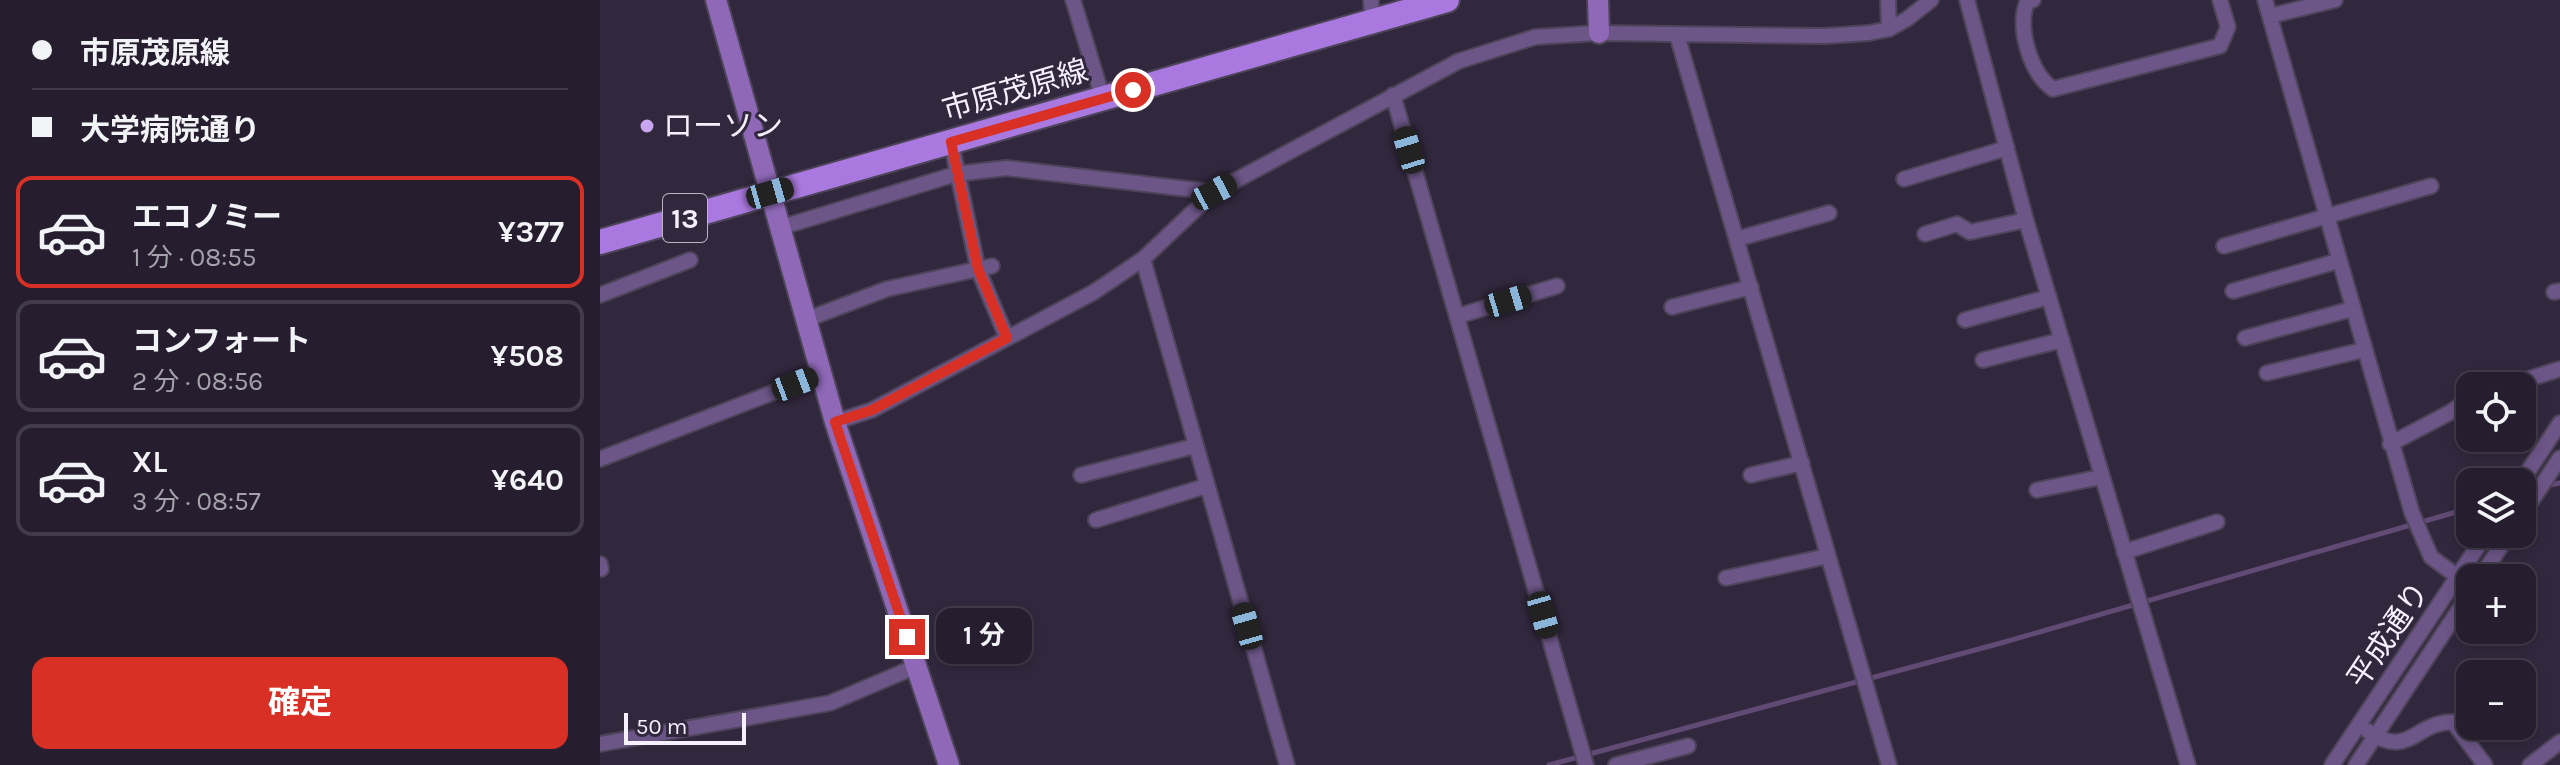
<!DOCTYPE html>
<html lang="ja">
<meta charset="utf-8">
<style>
:root{--surface:#261e2e;--page:#322b3a;--text:#f1f3f6;--muted:#a4a2aa;--line:#423c4a;--accent:#d93025}
body{margin:0;font-family:Karla,"Noto Sans JP",sans-serif;background:var(--page);color:var(--text);height:100vh;display:flex;flex-direction:column;font-size:30px;white-space:nowrap}
*{box-sizing:border-box;margin:0}
p{font-size:26px;color:var(--muted)}
.icon{flex:none;width:44px;height:44px;fill:none;stroke:currentColor;stroke-width:2;stroke-linecap:round;stroke-linejoin:round}
.map{position:relative;flex:1;overflow:hidden}
.sheet{display:flex;flex-direction:column;background:var(--surface);width:600px}
.sheet>*{flex:none}
.guide{display:grid;align-content:center;height:176px;padding:0 32px;background:var(--surface)}
.fabs{position:absolute;left:1856px;top:372px;display:grid;gap:16px}
.fabs a{display:grid;place-items:center;width:80px;height:80px;border-radius:16px;background:var(--surface);box-shadow:0 4px 12px #0003,0 0 0 2px var(--line);font-size:40px}
.scale{position:absolute;left:24px;bottom:20px;width:122px;box-sizing:border-box;padding-left:8px;border:4px solid #f6f0fe;border-top:0;font-size:22px;line-height:28px;white-space:nowrap;color:#f6f0fe;-webkit-text-stroke:6px #32283e;paint-order:stroke}
.end{position:absolute;width:36px;height:36px;margin:-18px;border:10px solid #d93025;background:#fff;box-shadow:0 0 0 4px #fff}
.from{border-radius:50%}
.bubble{position:absolute;height:56px;border-radius:16px;background:var(--surface);box-shadow:0 4px 12px #0003,0 0 0 2px var(--line);font-size:26px;font-weight:700;line-height:56px;text-align:center}
.car{position:absolute;width:24px;height:48px;margin:-24px -12px;border-radius:10px;box-shadow:0 0 6px 2px #0007;background:linear-gradient(#222 24%,#8ab4d8 0 40%,#222 0 76%,#8ab4d8 0 86%,#222 0)}
.guide b{display:flex;align-items:center;gap:28px;height:76px;font-size:30px}
.guide b+b{border-top:2px solid var(--line)}
.guide i{width:20px;height:20px;background:var(--text)}
ul{padding:0;list-style:none}
li{display:flex;align-items:center;gap:24px;height:112px;margin:0 16px 12px;padding:0 16px;border:4px solid var(--line);border-radius:16px}
li div{flex:1}
li b{display:block;font-size:30px}
li em{font-style:normal;font-weight:700}
li.selected{border-color:var(--accent)}
li>.icon{width:72px;height:72px;stroke-width:1.5}
.button{display:flex;gap:16px;margin-top:auto;padding:16px 32px}
.button a{flex:1;height:92px;border-radius:16px;background:var(--accent);color:#fff;font-size:32px;font-weight:700;line-height:92px;text-align:center}
main{display:flex;flex:1;min-height:0}
.map>svg:first-child{display:block}
.lines{fill:none;stroke-linecap:round;stroke-linejoin:round}
.stream{stroke:#614a73;stroke-width:5}
.street-casing{stroke:#4d4459;stroke-width:18}
.secondary-casing{stroke:#4d4459;stroke-width:24}
.primary-casing{stroke:#4d4459;stroke-width:28}
.street{stroke:#6c5587;stroke-width:14}
.secondary{stroke:#8f69b8;stroke-width:20}
.primary{stroke:#aa79df;stroke-width:24}
.route{stroke:#d93025;stroke-width:10}
.poi-dot{fill:#c7a6ef;stroke:#32283e;stroke-width:3}
.labels{text-anchor:middle;dominant-baseline:central;stroke-width:6;stroke-linejoin:round;paint-order:stroke}
.shield{fill:#32283e;stroke:#bbb4c4;stroke-width:2}
.shield-label{font-size:28px;font-weight:bold;fill:#f6f0fe}
.street-label{font-size:30px;fill:#f6f0fe;stroke:#32283e}
.poi-label{font-size:30px;fill:#f6f0fe;stroke:#32283e;text-anchor:start}
</style>
<main>
<section class="sheet">
<div class="guide">
<b><i class="from"></i>市原茂原線</b>
<b><i></i>大学病院通り</b>
</div>
<ul>
<li class="selected"><svg class="icon" aria-label="car" viewBox="0 0 24 24"><path d="M5 17H2v-5l4-1 3-4h7l3 4 3 1v5h-3M9 17h6M6 11h13"/><circle cx="7" cy="17" r="2"/><circle cx="17" cy="17" r="2"/></svg><div><b>エコノミー</b><p>1 分 · 08:55</p></div><em>¥377</em></li>
<li><svg class="icon" aria-label="car" viewBox="0 0 24 24"><path d="M5 17H2v-5l4-1 3-4h7l3 4 3 1v5h-3M9 17h6M6 11h13"/><circle cx="7" cy="17" r="2"/><circle cx="17" cy="17" r="2"/></svg><div><b>コンフォート</b><p>2 分 · 08:56</p></div><em>¥508</em></li>
<li><svg class="icon" aria-label="car" viewBox="0 0 24 24"><path d="M5 17H2v-5l4-1 3-4h7l3 4 3 1v5h-3M9 17h6M6 11h13"/><circle cx="7" cy="17" r="2"/><circle cx="17" cy="17" r="2"/></svg><div><b>XL</b><p>3 分 · 08:57</p></div><em>¥640</em></li>
</ul>
<div class="button"><a>確定</a></div>
</section>
<div class="map">
<svg width="1960" height="765" viewBox="0 0 1960 765">
<rect width="100%" height="100%" fill="#32283e"/>
<g class="lines">
<g class="stream">
<polyline points="1946,486 1960,483"/>
<polyline points="949,765 1401,643 1870,508"/>
</g>
<g class="street-casing">
<g id="street">
<polyline points="473,0 503,99"/>
<polyline points="771,0 772,22"/>
<polyline points="1288,0 1289,29"/>
<polyline points="1367,0 1426,220 1588,765"/>
<path d="M1433,0L1427,2C1417,28 1430,73 1453,89L1620,46L1628,27L1620,0"/>
<polyline points="1665,0 1812,513 1831,557 1870,586"/>
<polyline points="1670,16 1735,0"/>
<polyline points="1077,35 1289,765"/>
<polyline points="793,95 986,765"/>
<polyline points="351,142 378,269 407,338"/>
<polyline points="1304,179 1407,148"/>
<polyline points="179,228 356,174 406,168 614,192"/>
<polyline points="1325,234 1357,224 1370,232 1426,220"/>
<polyline points="1137,239 1229,213"/>
<polyline points="1624,246 1831,186"/>
<polyline points="543,259 687,765"/>
<polyline points="1633,291 1738,261"/>
<polyline points="1954,292 1960,291"/>
<polyline points="0,295 90,260"/>
<polyline points="1072,307 1151,287"/>
<polyline points="858,316 957,286"/>
<polyline points="205,320 287,289 392,266"/>
<polyline points="1365,320 1449,297"/>
<polyline points="1645,338 1752,309"/>
<polyline points="1383,360 1462,340"/>
<polyline points="1667,373 1763,350"/>
<polyline points="1906,386 1960,369"/>
<polyline points="235,422 272,410 494,292 543,259 614,192 859,61 935,37 999,33 1225,36 1269,33 1289,29 1307,19 1331,0"/>
<polyline points="1790,444 1851,412 1870,398"/>
<polyline points="0,459 221,374"/>
<polyline points="481,475 595,446"/>
<polyline points="1151,475 1202,463"/>
<polyline points="1921,482 1960,423"/>
<polyline points="1437,490 1501,477"/>
<polyline points="1922,515 1960,458"/>
<polyline points="496,520 606,486"/>
<polyline points="1524,552 1617,522"/>
<polyline points="0,564 1,569"/>
<polyline points="1126,578 1228,556"/>
<polyline points="1880,578 1909,534"/>
<path d="M1768,731C1809,760 1814,722 1853,722L1885,765"/>
<polyline points="0,744 230,703 317,666"/>
<polyline points="1016,765 1088,746"/>
<polyline points="1732,765 1886,534"/>
<polyline points="1756,765 1870,593"/>
<polyline points="1930,765 1960,742"/>
</g>
</g>
<g class="secondary-casing">
<g id="secondary">
<polyline points="116,0 235,422 349,765"/>
<polyline points="998,0 999,33"/>
</g>
</g>
<g class="primary-casing">
<polyline id="primary" points="0,242 847,0"/>
</g>
<use href="#street" class="street"/>
<use href="#secondary" class="secondary"/>
<use href="#primary" class="primary"/>
</g>
<g class="lines">
<polyline class="route" points="307,637 235,422 272,410 407,338 378,269 351,142 533,90"/>
</g>
<circle class="poi-dot" cx="47" cy="126" r="8"/>
<g class="labels">
<rect class="shield" x="63" y="194" width="44" height="48" rx="6"/>
<g class="shield-label">
<text x="85" y="218">13</text>
</g>
<g class="street-label">
<text transform="translate(415 90) rotate(-16)">市原茂原線</text>
<text transform="translate(1788 635) rotate(-56)">平成通り</text>
</g>
<g class="poi-label">
<text x="63" y="126">ローソン</text>
</g>
</g>
</svg>
<div class="fabs">
<a><svg class="icon" aria-label="locate" viewBox="0 0 24 24"><circle cx="12" cy="12" r="6"/><path d="M12 2v4M12 18v4M2 12h4M18 12h4"/></svg></a>
<a><svg class="icon" aria-label="layers" viewBox="0 0 24 24"><path d="M12 4l9 5-9 5-9-5zM3 14l9 5 9-5"/></svg></a>
<a>+</a>
<a>−</a>
</div>
<div class="scale">50 m</div>
<i class="end from" style="left:533px;top:90px"></i>
<i class="end" style="left:307px;top:637px"></i>
<div class="bubble" style="left:336px;top:608px;width:96px">1 分</div>
<i class="car" style="left:809px;top:150px;rotate:343deg"></i>
<i class="car" style="left:614px;top:192px;rotate:62deg"></i>
<i class="car" style="left:170px;top:193px;rotate:74deg"></i>
<i class="car" style="left:908px;top:301px;rotate:73deg"></i>
<i class="car" style="left:195px;top:384px;rotate:69deg"></i>
<i class="car" style="left:943px;top:615px;rotate:164deg"></i>
<i class="car" style="left:647px;top:626px;rotate:344deg"></i>
</div>
</main>
